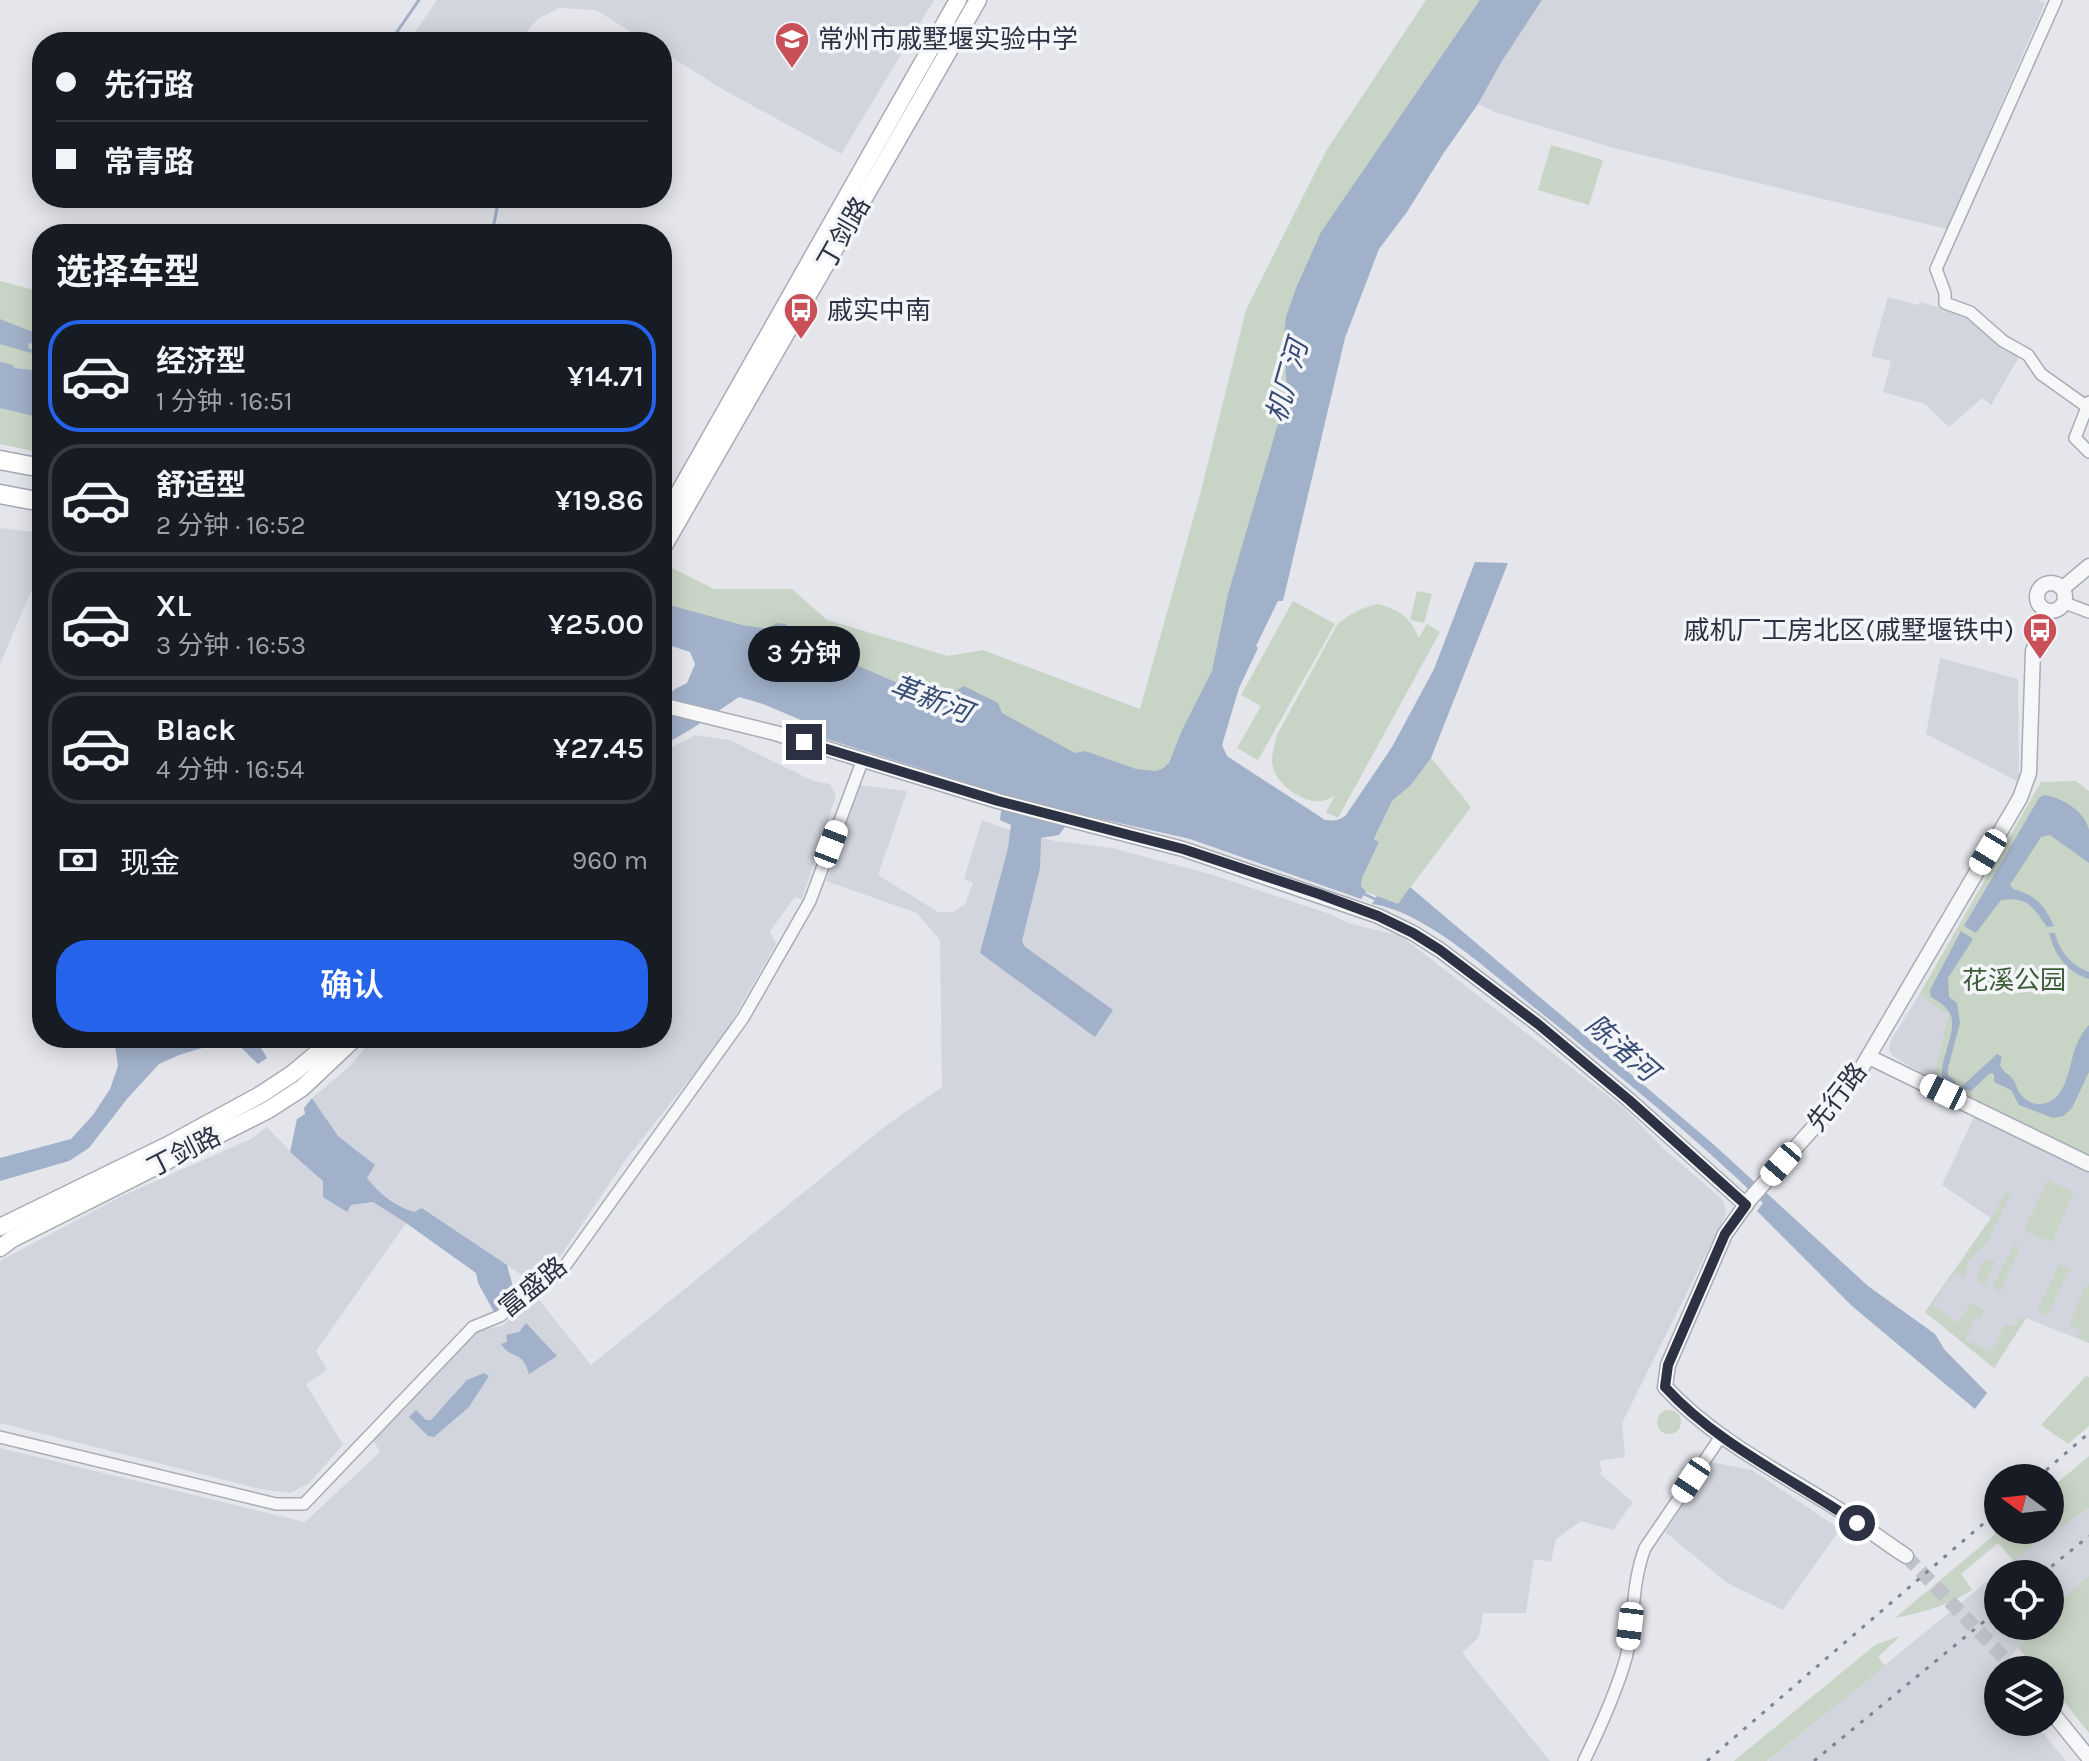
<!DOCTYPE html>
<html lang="zh">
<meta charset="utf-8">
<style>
:root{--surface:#171b24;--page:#20242c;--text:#f1f3f6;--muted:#9ea1a6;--line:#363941;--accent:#2563eb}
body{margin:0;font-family:Karla,"Noto Sans SC",sans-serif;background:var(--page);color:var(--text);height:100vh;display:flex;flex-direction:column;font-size:30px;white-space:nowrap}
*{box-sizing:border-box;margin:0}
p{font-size:26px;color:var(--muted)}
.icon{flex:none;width:44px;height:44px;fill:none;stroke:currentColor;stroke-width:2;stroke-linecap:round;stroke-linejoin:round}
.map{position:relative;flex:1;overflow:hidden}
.sheet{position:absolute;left:32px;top:224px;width:640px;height:824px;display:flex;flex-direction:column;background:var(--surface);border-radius:32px;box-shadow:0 4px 20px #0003}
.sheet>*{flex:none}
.guide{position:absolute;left:32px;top:32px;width:640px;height:176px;border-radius:32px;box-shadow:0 4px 20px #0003;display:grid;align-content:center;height:176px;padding:0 24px;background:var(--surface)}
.needle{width:52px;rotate:285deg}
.tools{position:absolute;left:1984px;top:1464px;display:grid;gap:16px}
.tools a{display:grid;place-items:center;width:80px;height:80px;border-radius:50%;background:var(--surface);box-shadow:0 4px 20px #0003;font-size:40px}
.end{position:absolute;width:36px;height:36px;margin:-18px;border:10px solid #2c3243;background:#fff;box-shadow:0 0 0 4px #fff}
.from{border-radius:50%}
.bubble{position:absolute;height:56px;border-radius:28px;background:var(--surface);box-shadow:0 4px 20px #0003;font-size:26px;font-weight:600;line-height:56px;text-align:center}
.car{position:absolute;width:24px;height:48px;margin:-24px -12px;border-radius:10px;box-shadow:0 0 6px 2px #0007;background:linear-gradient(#fff 24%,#345 0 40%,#fff 0 76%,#345 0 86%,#fff 0)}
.guide b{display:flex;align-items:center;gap:28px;height:76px;font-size:30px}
.guide b+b{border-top:2px solid var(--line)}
.guide i{width:20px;height:20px;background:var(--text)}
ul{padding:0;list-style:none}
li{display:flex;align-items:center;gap:24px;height:112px;margin:0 16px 12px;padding:0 8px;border:4px solid var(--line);border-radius:32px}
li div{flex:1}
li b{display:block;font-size:30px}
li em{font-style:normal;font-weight:600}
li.current{border-color:var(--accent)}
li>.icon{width:72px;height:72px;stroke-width:1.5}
h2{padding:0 24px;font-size:36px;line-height:96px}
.pay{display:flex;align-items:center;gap:20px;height:88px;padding:0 24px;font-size:30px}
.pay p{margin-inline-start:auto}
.primary-button{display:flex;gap:16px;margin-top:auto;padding:16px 24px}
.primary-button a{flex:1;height:92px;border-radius:32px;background:var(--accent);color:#fff;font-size:32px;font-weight:600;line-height:92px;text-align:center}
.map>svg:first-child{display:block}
.built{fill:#d2d5dd}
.green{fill:#c8d4c5}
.water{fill:#a1b1c9}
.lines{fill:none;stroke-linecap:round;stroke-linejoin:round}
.stream{stroke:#a1b1c9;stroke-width:3}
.tertiary-tunnel{stroke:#bfc2c9;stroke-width:14;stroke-dasharray:14 7;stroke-linecap:butt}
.minor-casing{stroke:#a9acb5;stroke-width:14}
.tertiary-casing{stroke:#a9acb5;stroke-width:17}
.secondary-casing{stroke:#a9acb5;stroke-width:19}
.primary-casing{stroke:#a3a9b6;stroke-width:21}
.minor{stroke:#f6f7f9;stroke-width:11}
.tertiary{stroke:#f6f7f9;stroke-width:14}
.secondary{stroke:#fff;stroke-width:16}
.primary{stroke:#fff;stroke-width:18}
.rail{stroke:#7e8494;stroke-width:3;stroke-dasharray:4 8;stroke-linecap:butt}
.route{stroke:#2c3243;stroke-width:10}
.labels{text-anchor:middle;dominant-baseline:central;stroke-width:7;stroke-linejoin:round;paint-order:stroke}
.poi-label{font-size:26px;fill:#2c3243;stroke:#f3f5f8;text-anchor:start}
.street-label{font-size:26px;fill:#2c3243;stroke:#f3f5f8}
.park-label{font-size:26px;fill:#3e5e3a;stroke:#f3f5f8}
.water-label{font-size:28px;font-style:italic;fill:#384e75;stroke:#f3f5f8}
</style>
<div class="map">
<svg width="2089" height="1761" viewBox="0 0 2089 1761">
<rect width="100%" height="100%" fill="#e4e6eb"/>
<g class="built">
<polygon points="437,0 934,0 841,154 722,89 662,51 662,42 647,42 596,10 559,8 538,19 518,42 408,42"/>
<polygon points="1542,0 2037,0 2045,3 1947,229 1610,147 1497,113 1478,104 1502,61"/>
<polygon points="1888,297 1917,305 1922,302 1967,317 2001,346 2019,357 1991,405 1982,398 1949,427 1925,404 1883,392 1891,361 1871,356"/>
<polygon points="0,528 42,533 42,566 0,664"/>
<polygon points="1940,658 2018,679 2019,782 1926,734"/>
<polygon points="695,735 730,740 813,781 830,784 836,795 802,899 795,897 770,931 776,944 721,1040 626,1159 557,1261 528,1286 523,1276 423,1208 414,1212 406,1210 374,1188 367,1178 375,1165 338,1136 312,1098 349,1067 373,1038 662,1038 662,753"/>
<polygon points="860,785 907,791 878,875 938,912 953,912 965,904 973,883 964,879 982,820 1003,828 1055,841 1112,848 1213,875 1330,914 1348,923 1401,936 1626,1110 1664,1149 1723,1200 1726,1214 1622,1423 1625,1457 1599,1461 1602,1471 1600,1474 1633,1502 1613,1530 1581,1521 1556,1539 1551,1562 1534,1559 1526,1613 1483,1613 1479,1637 1462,1653 1550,1761 0,1761 0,1448 305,1522 380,1452 373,1440 475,1330 502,1326 536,1296 591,1365 888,1124 942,1087 940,940 917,913 826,881"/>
<polygon points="1919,995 1948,1015 1933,1080 1893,1056 1889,1049 1891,1040"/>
<polygon points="1974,1117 2089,1173 2089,1343 2026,1318 1994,1368 1925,1312 1991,1218 1942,1185"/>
<polygon points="267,1127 291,1152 351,1205 373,1202 406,1223 316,1351 327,1370 306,1384 343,1445 308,1484 290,1493 260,1489 0,1423 0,1261 122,1196 253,1138"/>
<polygon points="1711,1462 1752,1470 1840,1529 1783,1610 1727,1583 1665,1532"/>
<polygon points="2089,1508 2089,1575 2050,1610 2050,1574 1998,1574 1998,1626 2035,1626 2000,1670 1998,1670 1995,1676 1998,1680 1998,1722 2034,1722 2066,1761 1768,1761 2013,1560"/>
</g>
<g class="green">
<polygon points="1426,0 1498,0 1360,208 1245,591 1175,787 662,621 662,581 670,567 714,589 792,589 827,620 948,656 983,650 1140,709 1201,491 1246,310 1326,151"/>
<polygon points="1551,145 1603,160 1589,205 1538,190"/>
<polygon points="0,281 42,292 42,453 0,444"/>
<polygon points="1417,591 1432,594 1424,623 1410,620"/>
<polygon points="1293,601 1335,624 1258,760 1237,748 1261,706 1241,695"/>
<path d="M1378,604C1401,611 1409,616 1419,638L1427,624L1440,632L1338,818L1326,812L1335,796C1330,798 1327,800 1322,801C1304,804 1277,785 1273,767C1270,757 1275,745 1277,735L1337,625C1350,613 1361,608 1378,604Z"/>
<polygon points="1431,758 1471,807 1398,904 1366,892 1361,886 1362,878 1379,842 1374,840 1392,801 1411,785"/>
<polygon points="2076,781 2089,791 2089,1158 1933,1080 1948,1015 1919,995 2041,782"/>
<polygon points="2048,1180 2074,1192 2052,1242 2024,1230"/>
<polygon points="2007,1191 2010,1194 1987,1243 1968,1262 1965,1278 1954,1273 1933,1304 1957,1323 1972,1303 1984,1311 1980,1319 1975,1317 1965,1340 1991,1352 2005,1325 2015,1326 2021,1318 2026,1318 1994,1368 1925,1312 1991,1218"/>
<polygon points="2014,1245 2020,1248 2000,1291 1992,1287"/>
<polygon points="1987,1258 1995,1261 1985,1284 1977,1280 1980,1267"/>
<polygon points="2059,1264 2070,1269 2047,1316 2037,1311"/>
<polygon points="2089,1283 2089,1343 2077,1337 2081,1331 2069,1325 2083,1291"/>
<polygon points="2086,1376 2089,1377 2089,1426 2068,1444 2041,1425"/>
<circle cx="1669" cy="1422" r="12"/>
<path d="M2089,1456V1508L2013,1560L1998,1543L1961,1574L1972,1590C1946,1606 1925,1612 1895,1618L2000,1530H2050V1489Z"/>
<polygon points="2089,1575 2089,1733 2050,1684 2050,1670 2038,1670 2018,1648 2035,1626 2050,1626 2050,1610"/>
<polygon points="1900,1636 1878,1657 1885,1666 1767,1761 1734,1761 1875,1645"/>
</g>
<g class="water">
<path d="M1480,0H1542L1502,61L1478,104L1443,154L1407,212L1379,249L1345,338L1283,601H1278L1256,646L1258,648L1239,688L1222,745L1227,756L1325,820C1334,821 1339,821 1346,815L1392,747L1434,669L1475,562L1508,563L1431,758L1411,785L1392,801L1374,839L1379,842L1362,878L1361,886L1366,892L1361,899L1190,839L1075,813L1059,835L1041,838L1040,868L1022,941L1024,946L1113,1010L1095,1037L980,953L1008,848L1011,825L1000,820L1003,794L820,737L813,725L763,704L739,697L693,728L662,746V700L675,689L687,683L695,664L690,652L662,643V603L742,625L768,629L776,623L785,624L828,653L928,696L951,694L964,686L998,703L1002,713L1075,753L1085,751L1136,769L1155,771L1162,769L1169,763L1182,730L1212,671L1228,594L1287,393L1284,336L1286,317L1296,288L1321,232Z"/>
<polygon points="0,319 38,334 42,339 42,346 29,343 28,348 32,350 31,353 0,344"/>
<polygon points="0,362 13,365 14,368 42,371 42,418 0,408"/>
<path d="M2044,795C2061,797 2085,811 2089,830C2089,840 2089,853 2089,863L2050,835L2041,837L2010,885L2013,889C2036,895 2044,905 2054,926L2047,927C2033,907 2028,896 2001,900L1976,933L1964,926L2039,798Z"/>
<path d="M1410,887L1712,1143L1868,1286L1935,1334L1944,1349L1987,1393L1975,1409L1852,1306L1757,1211L1763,1203C1690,1132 1610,1068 1530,1004C1489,971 1424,911 1372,904L1377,896L1398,904Z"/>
<path d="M1961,931L1973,939L1948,978L1949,997L1957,1003L1960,1023L1948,1068V1075L1957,1083L1955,1086L1942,1078C1939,1056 1962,1027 1947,1009C1943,1004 1936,1000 1931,997L1930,990Z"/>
<path d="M2049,933H2055C2059,951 2072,966 2089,972V979C2067,972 2055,956 2049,933Z"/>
<path d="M2089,1025V1072L2072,1108L2063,1116L2053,1118L2019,1105L2011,1090L1994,1082V1074L1990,1073L1971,1091L1960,1088L1997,1054L2002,1057L2000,1065C2003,1072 2007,1073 2012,1078C2016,1083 2017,1090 2021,1095C2025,1100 2031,1103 2037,1104C2065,1106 2068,1071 2074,1052C2077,1042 2082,1032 2089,1025Z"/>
<polygon points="114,1038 255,1038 267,1058 258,1064 232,1039 179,1055 159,1064 127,1099 89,1148 69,1161 0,1181 0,1158 71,1139 93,1115 110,1089 118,1066"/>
<path d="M312,1098L338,1136L375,1165L367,1178C378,1193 397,1207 414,1212L422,1208L507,1265L516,1298L494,1312L478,1283L476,1273L406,1223L373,1202L351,1205L347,1212L323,1197V1181L290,1152L297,1119L305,1114L304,1108Z"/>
<path d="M526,1323L557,1356L529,1374C521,1348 512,1361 501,1344L507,1342L506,1335L519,1332Z"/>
<polygon points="484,1373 489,1376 469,1407 434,1437 428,1436 409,1417 416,1410 426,1420 431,1420 467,1380"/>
</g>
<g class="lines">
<g class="stream">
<polyline points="390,42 419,0"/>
<polyline points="492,234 499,198"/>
<polyline points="1362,893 1377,900"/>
</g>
<polyline class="tertiary-tunnel" points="1906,1556 2016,1670"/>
<g class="minor-casing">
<g id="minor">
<polyline points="2056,0 1936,269 1945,293 1945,303 1970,312 2003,341 2028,355 2041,374 2086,406"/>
<polyline points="2089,402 2075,438 2089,452"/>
<polyline points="2065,603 2089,612"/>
<polyline points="0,1437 276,1504 304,1504 473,1327 500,1316 562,1270 743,1018 810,901 863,759"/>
<path d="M1584,1761C1600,1728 1616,1693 1626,1658C1635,1622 1631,1584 1645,1548L1722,1435"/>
</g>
</g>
<g class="tertiary-casing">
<g id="tertiary">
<circle cx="2051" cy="597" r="14"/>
<polyline points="2063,588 2089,566"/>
<polyline points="662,705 775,733 998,801 1183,849 1378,916 1413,933 1440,950 1538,1024 1629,1100 1746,1205"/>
<polyline points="1869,1057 2089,1164"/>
<path d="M1906,1556C1880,1539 1856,1520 1830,1504C1773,1469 1710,1436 1665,1387L1668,1365L1725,1234L1750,1199L1829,1110L1861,1069L2020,798L2029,773L2033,651L2048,611"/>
<polyline points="2050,1710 2089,1758"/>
</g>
</g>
<g class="secondary-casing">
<g id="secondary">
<polyline points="662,519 677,496 958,0"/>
<polyline points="662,549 978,0"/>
<polyline points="0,1227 168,1145 260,1095 292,1074 335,1038"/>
<polyline points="0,1248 12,1239 268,1110 302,1088 355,1038"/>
</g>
</g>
<g class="primary-casing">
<g id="primary">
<polyline points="0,460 42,468"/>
<polyline points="0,494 42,502"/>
</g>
</g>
<use href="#minor" class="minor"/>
<use href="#tertiary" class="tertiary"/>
<use href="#secondary" class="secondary"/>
<use href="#primary" class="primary"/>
<g class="rail">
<polyline points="2037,1478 2089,1433"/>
<polyline points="2042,1574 2089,1536"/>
<polyline points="1707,1761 1998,1511"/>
<polyline points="1814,1761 1998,1610"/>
</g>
</g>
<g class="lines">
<path class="route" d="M804,742L998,801L1183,849L1319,894L1378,916L1413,933L1440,950L1538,1024L1629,1100L1746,1205L1725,1234L1668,1365L1665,1387C1718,1445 1793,1479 1857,1523"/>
</g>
<defs>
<g id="school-pin" transform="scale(1.8)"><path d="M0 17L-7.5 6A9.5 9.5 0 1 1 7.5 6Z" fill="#c95059" stroke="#f3f5f8"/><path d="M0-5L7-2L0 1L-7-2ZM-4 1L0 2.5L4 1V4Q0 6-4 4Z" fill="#fff"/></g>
<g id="bus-pin" transform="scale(1.8)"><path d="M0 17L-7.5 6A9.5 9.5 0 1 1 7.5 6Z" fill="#c95059" stroke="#f3f5f8"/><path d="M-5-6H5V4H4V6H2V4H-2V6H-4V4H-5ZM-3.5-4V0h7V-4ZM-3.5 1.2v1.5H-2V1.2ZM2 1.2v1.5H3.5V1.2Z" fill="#fff"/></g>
</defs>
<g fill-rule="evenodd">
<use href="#school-pin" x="792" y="39"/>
<use href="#bus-pin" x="801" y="310"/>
<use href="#bus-pin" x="2040" y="630"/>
</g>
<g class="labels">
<g class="poi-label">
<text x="818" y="39">常州市戚墅堰实验中学</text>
<text x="827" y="310">戚实中南</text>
<text x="2014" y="630" text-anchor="end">戚机厂工房北区(戚墅堰铁中)</text>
</g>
<g class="street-label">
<text transform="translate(844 233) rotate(-60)">丁剑路</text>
<text transform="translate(1837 1097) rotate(-52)">先行路</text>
<text transform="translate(184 1152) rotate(-27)">丁剑路</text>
<text transform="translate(533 1287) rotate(-39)">富盛路</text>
</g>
<g class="park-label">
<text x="2014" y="980">花溪公园</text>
</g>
<g class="water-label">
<text transform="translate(1287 381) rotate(-74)">机厂河</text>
<text transform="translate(931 699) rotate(21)">革新河</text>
<text transform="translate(1622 1048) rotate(41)">陈渚河</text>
</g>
</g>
</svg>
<div class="tools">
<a><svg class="needle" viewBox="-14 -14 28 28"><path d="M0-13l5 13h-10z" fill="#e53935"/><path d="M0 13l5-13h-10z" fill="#9ea1a6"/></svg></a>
<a><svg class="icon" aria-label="locate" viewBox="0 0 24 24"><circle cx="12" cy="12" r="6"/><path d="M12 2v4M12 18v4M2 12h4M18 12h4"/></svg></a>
<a><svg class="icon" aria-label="layers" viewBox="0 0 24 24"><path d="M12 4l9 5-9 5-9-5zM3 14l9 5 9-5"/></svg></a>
</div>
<i class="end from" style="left:1857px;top:1523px"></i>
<i class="end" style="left:804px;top:742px"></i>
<div class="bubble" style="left:748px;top:626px;width:112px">3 分钟</div>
<i class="car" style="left:831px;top:844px;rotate:21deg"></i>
<i class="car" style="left:1988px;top:852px;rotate:211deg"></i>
<i class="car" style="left:1943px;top:1092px;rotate:296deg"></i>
<i class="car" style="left:1781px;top:1164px;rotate:221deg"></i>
<i class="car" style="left:1691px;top:1480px;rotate:214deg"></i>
<i class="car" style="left:1630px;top:1626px;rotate:187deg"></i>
<div class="guide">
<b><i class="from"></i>先行路</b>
<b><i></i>常青路</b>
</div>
<section class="sheet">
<h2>选择车型</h2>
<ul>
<li class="current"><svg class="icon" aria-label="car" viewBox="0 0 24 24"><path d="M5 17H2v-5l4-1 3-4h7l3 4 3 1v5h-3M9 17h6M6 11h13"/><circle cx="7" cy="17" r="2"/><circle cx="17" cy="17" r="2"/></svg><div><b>经济型</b><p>1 分钟 · 16:51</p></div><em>¥14.71</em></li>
<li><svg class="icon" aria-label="car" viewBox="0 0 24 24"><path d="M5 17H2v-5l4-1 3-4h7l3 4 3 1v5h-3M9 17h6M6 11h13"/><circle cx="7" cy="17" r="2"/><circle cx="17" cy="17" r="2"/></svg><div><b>舒适型</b><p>2 分钟 · 16:52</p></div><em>¥19.86</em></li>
<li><svg class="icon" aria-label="car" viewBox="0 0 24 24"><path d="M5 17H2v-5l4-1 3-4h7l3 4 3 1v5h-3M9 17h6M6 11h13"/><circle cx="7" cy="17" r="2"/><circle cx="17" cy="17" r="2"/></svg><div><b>XL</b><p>3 分钟 · 16:53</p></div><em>¥25.00</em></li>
<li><svg class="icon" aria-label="car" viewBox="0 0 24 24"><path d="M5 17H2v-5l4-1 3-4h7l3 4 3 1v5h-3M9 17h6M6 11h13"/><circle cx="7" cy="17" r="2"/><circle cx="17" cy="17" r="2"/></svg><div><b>Black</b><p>4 分钟 · 16:54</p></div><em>¥27.45</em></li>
</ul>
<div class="pay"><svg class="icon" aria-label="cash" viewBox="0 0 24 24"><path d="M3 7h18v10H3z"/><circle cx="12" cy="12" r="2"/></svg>现金<p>960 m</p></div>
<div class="primary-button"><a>确认</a></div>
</section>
</div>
